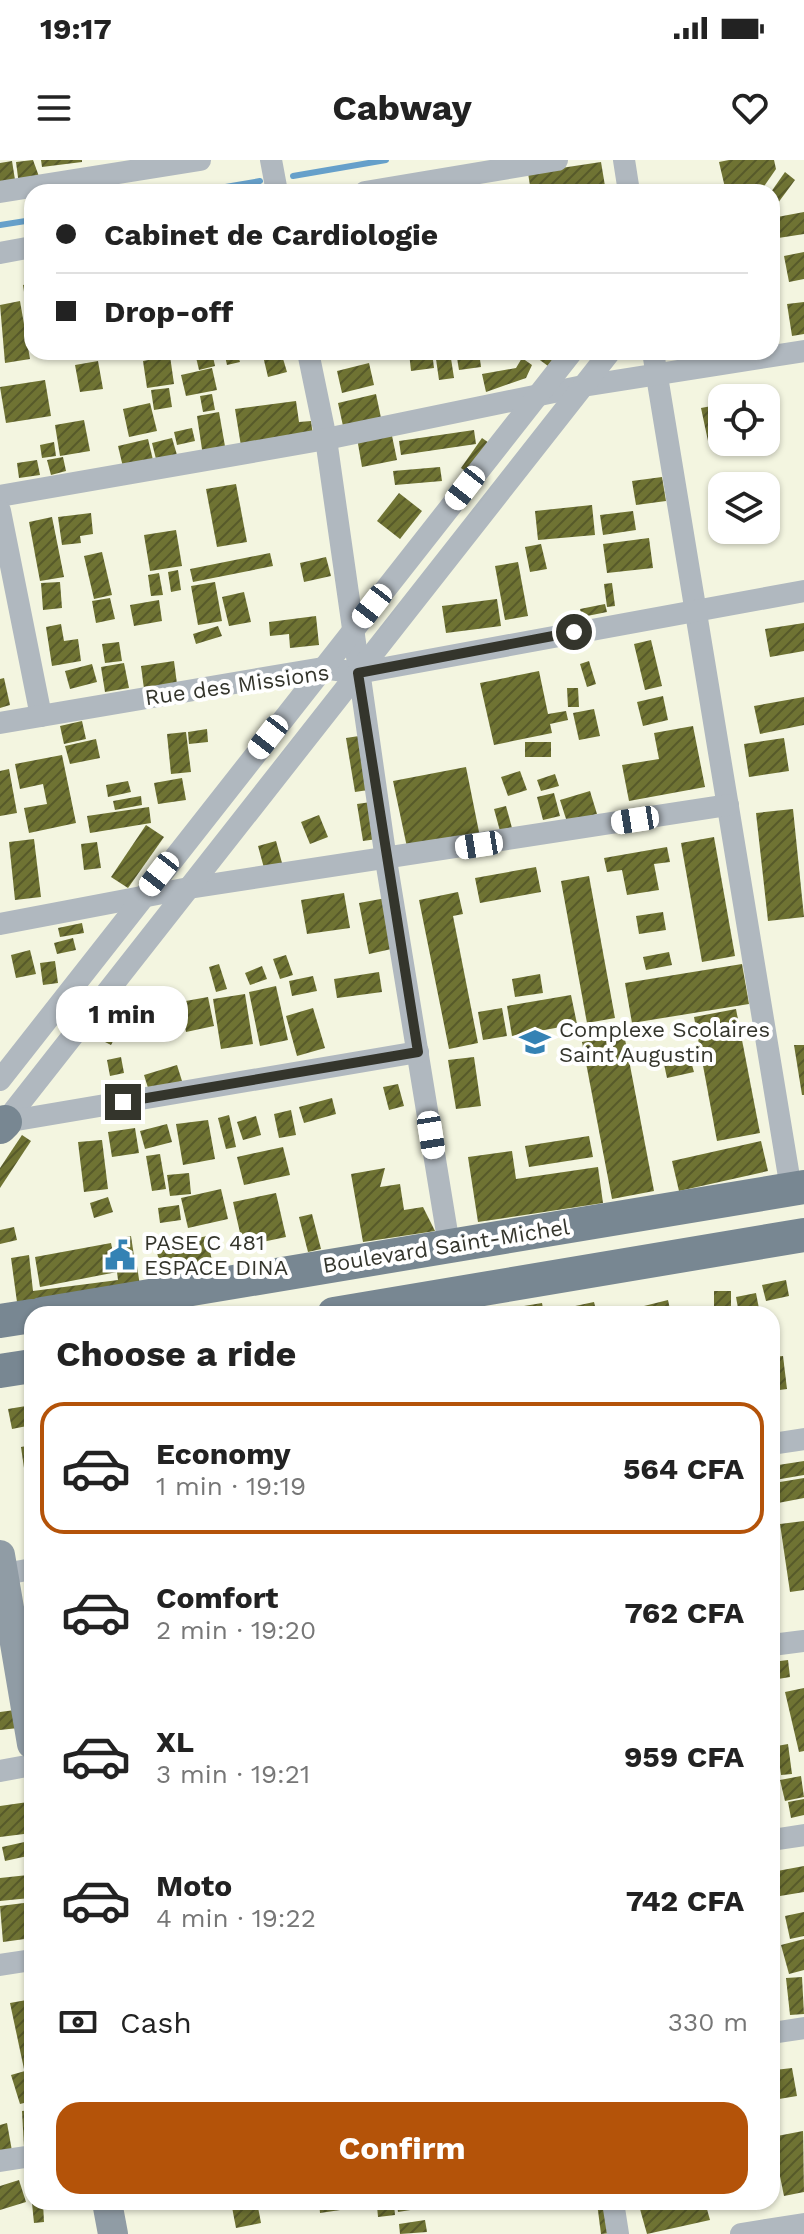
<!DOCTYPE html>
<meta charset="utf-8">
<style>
:root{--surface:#fff;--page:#f2f2f2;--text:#222;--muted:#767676;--line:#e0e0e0;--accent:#b45309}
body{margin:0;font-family:"Work Sans",sans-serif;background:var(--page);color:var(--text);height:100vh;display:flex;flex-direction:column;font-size:30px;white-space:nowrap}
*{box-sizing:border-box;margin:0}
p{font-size:26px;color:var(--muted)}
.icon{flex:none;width:44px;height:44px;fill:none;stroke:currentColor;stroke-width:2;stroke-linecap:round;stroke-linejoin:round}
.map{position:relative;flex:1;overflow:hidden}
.sheet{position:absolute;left:24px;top:1146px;width:756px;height:904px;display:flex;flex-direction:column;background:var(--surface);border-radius:24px;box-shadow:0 2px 6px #0004}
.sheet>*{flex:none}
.guide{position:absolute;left:24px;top:24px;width:756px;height:176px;border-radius:24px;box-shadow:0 2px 6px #0004;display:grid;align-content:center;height:176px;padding:0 32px;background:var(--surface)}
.tools{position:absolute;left:708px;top:224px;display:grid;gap:16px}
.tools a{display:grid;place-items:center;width:72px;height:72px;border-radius:16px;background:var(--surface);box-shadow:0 2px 6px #0004;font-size:40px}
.end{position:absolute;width:36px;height:36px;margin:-18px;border:10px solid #34352c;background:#fff;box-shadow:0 0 0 4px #fff}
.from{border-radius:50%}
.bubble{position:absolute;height:56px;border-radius:24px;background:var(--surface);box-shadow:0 2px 6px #0004;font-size:26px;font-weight:700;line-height:56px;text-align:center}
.car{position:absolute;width:24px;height:48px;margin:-24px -12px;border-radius:10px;box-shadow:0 0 6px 2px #0007;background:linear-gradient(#fff 24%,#345 0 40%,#fff 0 76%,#345 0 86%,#fff 0)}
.guide b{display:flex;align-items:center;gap:28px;height:76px;font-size:30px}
.guide b+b{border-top:2px solid var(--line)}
.guide i{width:20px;height:20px;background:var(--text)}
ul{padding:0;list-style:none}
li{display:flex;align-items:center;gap:24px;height:132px;margin:0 16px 12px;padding:0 16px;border:4px solid transparent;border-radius:24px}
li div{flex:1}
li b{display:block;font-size:30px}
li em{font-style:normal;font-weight:700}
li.current{border-color:var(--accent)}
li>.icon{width:72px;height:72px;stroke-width:1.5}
h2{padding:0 32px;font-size:36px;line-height:96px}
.pay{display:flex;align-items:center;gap:20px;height:88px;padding:0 32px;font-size:30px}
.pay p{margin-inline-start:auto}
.button{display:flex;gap:16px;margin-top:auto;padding:16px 32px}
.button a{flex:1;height:92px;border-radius:24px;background:var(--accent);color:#fff;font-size:32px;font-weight:700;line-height:92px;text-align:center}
.status{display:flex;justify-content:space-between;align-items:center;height:56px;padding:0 40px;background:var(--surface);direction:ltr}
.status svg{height:22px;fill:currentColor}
header{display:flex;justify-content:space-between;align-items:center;height:104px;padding:0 32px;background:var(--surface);font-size:36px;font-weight:700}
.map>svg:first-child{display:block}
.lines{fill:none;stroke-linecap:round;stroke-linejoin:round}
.stream{stroke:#66a0ca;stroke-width:6}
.building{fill:url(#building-hatch)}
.street{stroke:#b0b8bf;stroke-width:22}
.secondary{stroke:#909ca5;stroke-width:30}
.primary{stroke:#788792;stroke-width:34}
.route{stroke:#34352c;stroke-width:10}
.labels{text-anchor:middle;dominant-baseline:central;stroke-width:8;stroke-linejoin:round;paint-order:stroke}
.street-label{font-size:22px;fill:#34352c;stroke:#fff}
.poi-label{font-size:22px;fill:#34352c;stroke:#fff;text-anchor:start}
</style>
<div class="status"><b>19:17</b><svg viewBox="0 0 49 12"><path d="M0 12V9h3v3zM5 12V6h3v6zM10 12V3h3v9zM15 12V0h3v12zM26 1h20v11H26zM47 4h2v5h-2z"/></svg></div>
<header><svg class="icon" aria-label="menu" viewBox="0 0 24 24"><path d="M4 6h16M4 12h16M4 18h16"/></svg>Cabway<svg class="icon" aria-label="heart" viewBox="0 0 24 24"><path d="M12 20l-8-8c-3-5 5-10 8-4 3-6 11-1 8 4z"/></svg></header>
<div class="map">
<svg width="804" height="2074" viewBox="0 0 804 2074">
<defs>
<pattern id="building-hatch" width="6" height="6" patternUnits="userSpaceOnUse" patternTransform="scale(2)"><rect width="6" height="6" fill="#6f7333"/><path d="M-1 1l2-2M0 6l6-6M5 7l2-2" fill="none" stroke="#575a2a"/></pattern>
</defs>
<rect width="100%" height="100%" fill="#f3f5e0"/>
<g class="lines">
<g class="stream">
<polyline points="293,16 386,0"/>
<polyline points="196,32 260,21"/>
<polyline points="0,65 32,60"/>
</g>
</g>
<g class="building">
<polygon points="33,0 41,22 19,25 16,2"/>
<polygon points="41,0 82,0 82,2 42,7"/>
<polygon points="729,0 774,0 776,9 760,32 726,32 719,2"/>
<polygon points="12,1 16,26 0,28 0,3"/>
<polygon points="601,2 606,32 531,32 528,13"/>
<polygon points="785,12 795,20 772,51 771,32"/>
<polygon points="804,52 804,74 772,79 772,58"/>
<polygon points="804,92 804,119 789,122 784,96"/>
<polygon points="32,123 32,172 30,172 23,125"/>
<polygon points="20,141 30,199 5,203 0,145"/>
<polygon points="804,142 804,174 792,176 787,144"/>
<polygon points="212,192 215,206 199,210 195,193"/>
<polygon points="224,192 237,192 240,202 227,205"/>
<polygon points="262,192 281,192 287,212 268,217"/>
<polygon points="409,192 432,192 434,208 411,211"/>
<polygon points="435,192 450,192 454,218 439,220"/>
<polygon points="456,192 479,192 481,207 459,210"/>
<polygon points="529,192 558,192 548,206"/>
<polygon points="170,196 174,224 147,228 143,201"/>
<polygon points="522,198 532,205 526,218 486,232 482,214 516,208"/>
<polygon points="98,201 103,229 80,232 75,205"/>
<polygon points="369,203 374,225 342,233 337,211"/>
<polygon points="212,208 217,230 186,236 181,215"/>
<polygon points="45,220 51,256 6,263 0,227"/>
<polygon points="169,228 172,247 154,250 151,230"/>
<polygon points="212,234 215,250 203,252 200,236"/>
<polygon points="376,234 381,258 343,266 338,243"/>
<polygon points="296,241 299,262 311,261 313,275 241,286 235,249"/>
<polygon points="150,243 157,271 129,277 123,249"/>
<polygon points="722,244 722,278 708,281 701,248"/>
<polygon points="219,252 226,292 203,296 197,256"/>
<polygon points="84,260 90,291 60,296 55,265"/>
<polygon points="192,268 195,281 177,285 174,272"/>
<polygon points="474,270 476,284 401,295 399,281"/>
<polygon points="391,271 397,300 362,307 357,278"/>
<polygon points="172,278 177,295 156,299 152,283"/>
<polygon points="482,278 492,285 471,315 461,308"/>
<polygon points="148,279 153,300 123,307 118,286"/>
<polygon points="54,282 56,296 42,298 40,285"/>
<polygon points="63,297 66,311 51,315 47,300"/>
<polygon points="37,300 40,315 19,318 17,303"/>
<polygon points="440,307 442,321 395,325 393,311"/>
<polygon points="662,317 666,341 636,345 632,321"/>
<polygon points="236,324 247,382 217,387 206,329"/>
<polygon points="399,333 422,351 400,379 377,361"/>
<polygon points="592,345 595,375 538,380 535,351"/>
<polygon points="633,351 636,370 603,375 600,355"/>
<polygon points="91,353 93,374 80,376 81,383 62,385 58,357"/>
<polygon points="52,357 64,417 40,421 29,362"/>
<polygon points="176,370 182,406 150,411 144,375"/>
<polygon points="649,378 653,408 607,413 603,384"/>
<polygon points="541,384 547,409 530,412 525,387"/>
<polygon points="102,392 112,435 94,439 84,396"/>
<polygon points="270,393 273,406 193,422 190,409"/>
<polygon points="326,397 331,416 304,422 300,403"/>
<polygon points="518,402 528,456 505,460 495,406"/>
<polygon points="178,410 181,430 171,432 168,412"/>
<polygon points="159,413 163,435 151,436 148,415"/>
<polygon points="60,422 62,448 43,450 41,423"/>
<polygon points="215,422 222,461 198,465 191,426"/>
<polygon points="612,423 615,446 607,447 604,424"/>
<polygon points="244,432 251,462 229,466 222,437"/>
<polygon points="110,438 115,459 96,463 92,441"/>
<polygon points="497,439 501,466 446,473 442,446"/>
<polygon points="159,440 162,461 134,466 130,445"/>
<polygon points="605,444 607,452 582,457 580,449"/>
<polygon points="316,456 319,485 290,488 289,474 270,476 269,462"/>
<polygon points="804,463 804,491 770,497 765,469"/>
<polygon points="61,464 64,481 78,479 81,501 52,506 46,467"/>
<polygon points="218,466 222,476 196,484 193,474"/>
<polygon points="651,480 662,526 645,530 634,484"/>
<polygon points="119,482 122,501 105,503 102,484"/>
<polygon points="174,501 177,524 144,529 141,506"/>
<polygon points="589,501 596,524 587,527 580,504"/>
<polygon points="124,503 129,528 105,532 101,507"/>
<polygon points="92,504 97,522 70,529 65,511"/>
<polygon points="539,511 548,554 566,551 568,560 550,564 552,573 494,585 480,523"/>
<polygon points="4,518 10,545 0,548 0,519"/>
<polygon points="567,528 578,528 579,547 568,547"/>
<polygon points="663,536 668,560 643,566 637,542"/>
<polygon points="804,537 804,565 760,574 754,546"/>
<polygon points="594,549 600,576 579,580 573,553"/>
<polygon points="82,561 86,579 64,584 60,566"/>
<polygon points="693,566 705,627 629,641 622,605 659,599 654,573"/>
<polygon points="207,569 208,582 189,584 188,572"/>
<polygon points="186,572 191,612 171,614 167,574"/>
<polygon points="359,576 368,630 355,632 346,578"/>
<polygon points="784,578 789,611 749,617 744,584"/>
<polygon points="96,579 100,598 70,604 65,586"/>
<rect x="525" y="582" width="26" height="15"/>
<polygon points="62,595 76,663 29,673 24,648 47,644 43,624 20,629 15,604"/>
<polygon points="466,607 480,677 408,692 393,621"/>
<polygon points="9,609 17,653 0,656 0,611"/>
<polygon points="520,611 527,630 508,636 501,617"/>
<polygon points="555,614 559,626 541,631 537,620"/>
<polygon points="182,618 186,640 158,644 154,623"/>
<polygon points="128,621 131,632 108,637 106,625"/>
<polygon points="590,631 597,654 567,662 560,640"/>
<polygon points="554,633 560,656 543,660 537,637"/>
<polygon points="141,636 142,645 115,650 113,641"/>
<polygon points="371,642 377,679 363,681 357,644"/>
<polygon points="506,646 512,668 500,671 494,649"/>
<polygon points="149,647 151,663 90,673 87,656"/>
<polygon points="793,649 804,757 768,761 756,653"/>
<polygon points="319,655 328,677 310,684 301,662"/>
<polygon points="146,665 164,677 128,728 111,717"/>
<polygon points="714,677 735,796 702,802 681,683"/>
<polygon points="34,679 41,737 15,740 9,682"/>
<polygon points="276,681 282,703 264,708 258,686"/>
<polygon points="97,682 101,708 84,710 81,684"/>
<polygon points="667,687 670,702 654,704 659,730 627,735 622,710 607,712 604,698"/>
<polygon points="536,707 541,732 480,743 475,718"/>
<polygon points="589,716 615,858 587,863 561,721"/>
<polygon points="458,732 463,754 453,756 478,883 449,889 419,740"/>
<polygon points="344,733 350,768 307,774 301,740"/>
<polygon points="386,738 396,788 369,794 359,743"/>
<polygon points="663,752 666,770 639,774 636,756"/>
<polygon points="82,763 84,773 60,777 58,768"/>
<polygon points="73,778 76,790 57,794 54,783"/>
<polygon points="30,790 36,814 16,818 11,795"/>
<polygon points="669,792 672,805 646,810 643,797"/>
<polygon points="286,795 293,815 280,819 273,799"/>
<polygon points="55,801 58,823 43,825 40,803"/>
<polygon points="219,804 227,829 216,832 209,807"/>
<polygon points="742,804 749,844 632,863 625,823"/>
<polygon points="262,806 267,819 250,825 245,813"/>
<polygon points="379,812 382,832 337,838 334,819"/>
<polygon points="540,814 543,833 515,837 512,819"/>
<polygon points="313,816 317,831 292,836 289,821"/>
<polygon points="276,826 288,880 260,886 249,832"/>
<polygon points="245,834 253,884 221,889 213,839"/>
<polygon points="571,835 577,864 512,876 507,846"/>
<polygon points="208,837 214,866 186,872 180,842"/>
<polygon points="120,847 129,852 111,885 101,880"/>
<polygon points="313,848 325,888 297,896 286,856"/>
<polygon points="502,848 507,876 483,880 478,852"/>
<polygon points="736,849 760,973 717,981 694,857"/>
<polygon points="624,874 654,1031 612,1039 582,882"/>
<polygon points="794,885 804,885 804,935 802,935"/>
<polygon points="121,897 124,913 110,916 107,900"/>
<polygon points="474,897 481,946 456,949 448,900"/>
<polygon points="690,898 694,912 667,918 664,904"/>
<polygon points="177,905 182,921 149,931 144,915"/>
<polygon points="398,924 404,946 389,950 383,927"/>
<polygon points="332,938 336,954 304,963 299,947"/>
<polygon points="291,950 296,975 279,978 274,954"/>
<polygon points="229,955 236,987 226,989 218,958"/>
<polygon points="256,956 261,975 243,980 237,962"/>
<polygon points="208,960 215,999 183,1005 176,964"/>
<polygon points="167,964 172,982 145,989 140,971"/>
<polygon points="135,968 139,993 112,997 108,972"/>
<polygon points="22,975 31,981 0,1028 0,1008"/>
<polygon points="589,976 593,997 529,1007 525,986"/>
<polygon points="102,980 108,1029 84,1032 78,982"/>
<polygon points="761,981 768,1011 679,1031 672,1001"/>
<polygon points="283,987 290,1015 244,1025 237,997"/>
<polygon points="512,991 516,1019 598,1007 603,1043 478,1062 468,997"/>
<polygon points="160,994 166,1029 152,1031 146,996"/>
<polygon points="385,1008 380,1027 400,1024 404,1050 423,1047 435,1071 363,1082 351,1014"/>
<polygon points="189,1013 191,1034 170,1036 167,1015"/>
<polygon points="221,1029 228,1059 188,1068 181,1038"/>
<polygon points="276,1033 286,1077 243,1086 233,1042"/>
<polygon points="108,1037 113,1052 94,1058 90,1043"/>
<polygon points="179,1045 181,1060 160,1063 158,1048"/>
<polygon points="312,1054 321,1089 308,1092 299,1057"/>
<polygon points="14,1067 17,1080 0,1084 0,1070"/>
<polygon points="131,1076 134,1096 119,1098 116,1079"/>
<polygon points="207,1076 212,1101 161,1112 156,1087"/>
<polygon points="111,1083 115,1102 136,1099 140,1126 17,1142 11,1098 29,1095 33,1131 118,1120 117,1112 40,1127 35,1097"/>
<polygon points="786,1120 789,1136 766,1141 762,1125"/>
<polygon points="714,1131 731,1131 731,1146 714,1147"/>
<polygon points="756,1133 760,1154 739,1154 736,1137"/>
<polygon points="668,1140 671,1154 633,1154 632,1149"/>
<polygon points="594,1142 597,1154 562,1154 561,1149"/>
<polygon points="542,1143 544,1154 525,1154 524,1146"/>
<polygon points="783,1196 787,1229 772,1231 772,1197"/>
<polygon points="32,1245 32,1265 12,1269 8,1249"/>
<polygon points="32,1285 32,1307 24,1308 21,1287"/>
<polygon points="804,1301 804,1315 775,1320 772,1306"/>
<polygon points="804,1318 804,1338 778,1343 774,1323"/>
<polygon points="804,1361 804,1430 790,1432 780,1364"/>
<polygon points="772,1416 780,1451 772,1453"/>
<polygon points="788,1500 790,1517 772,1520 772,1502"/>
<polygon points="804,1528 804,1591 799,1592 785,1532"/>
<polygon points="15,1550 18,1568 0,1570 0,1552"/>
<polygon points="788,1584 792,1614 781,1615 777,1586"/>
<polygon points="801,1616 804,1637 785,1641 780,1620"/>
<polygon points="804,1639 804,1655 791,1658 788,1642"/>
<polygon points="28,1642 32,1673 0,1677 0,1646"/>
<polygon points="29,1681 32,1695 5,1701 2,1687"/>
<polygon points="804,1706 804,1732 774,1737 772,1712"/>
<polygon points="28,1715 30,1738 0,1741 0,1718"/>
<polygon points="32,1742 32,1778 3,1782 0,1746"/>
<polygon points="804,1752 804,1776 790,1779 785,1756"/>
<polygon points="804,1779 804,1810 789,1814 781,1785"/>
<polygon points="802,1817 804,1854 790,1855 786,1818"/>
<polygon points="32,1839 32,1908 24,1909 10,1843"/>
<polygon points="792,1908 797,1936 779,1939 775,1910"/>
<polygon points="32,1909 32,1941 20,1944 11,1915"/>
<polygon points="32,1950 32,1986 24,1987 22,1951"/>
<polygon points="7,1963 12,1991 0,1993 0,1965"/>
<polygon points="803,1971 804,2032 784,2036 772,1977"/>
<polygon points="19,2020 26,2042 0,2050 0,2026"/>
<polygon points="231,2042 257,2042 261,2063 236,2068"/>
<polygon points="319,2042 353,2042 354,2048 320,2053"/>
<polygon points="422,2042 423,2048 398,2052 397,2045"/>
<polygon points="608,2042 612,2073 601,2074 597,2043"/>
<polygon points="665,2042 705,2042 710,2060 647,2074 640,2049"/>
<polygon points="32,2043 43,2043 44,2062 34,2063"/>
<polygon points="394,2045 395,2055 378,2057 377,2046"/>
<polygon points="425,2060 427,2072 400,2074 399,2064"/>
</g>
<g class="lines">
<g class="street">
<polyline points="271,0 277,32"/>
<polyline points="624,0 629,32"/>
<polyline points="0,32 200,0"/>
<polyline points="365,32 557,0"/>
<polyline points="0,93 32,87"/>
<polyline points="308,192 326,279 386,700 449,1085"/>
<polyline points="653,192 791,1029"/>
<polyline points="0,336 326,279 583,226 804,191"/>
<polyline points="0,351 41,556"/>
<polyline points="0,563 323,508 358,513 804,431"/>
<polyline points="0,764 189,728 728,645"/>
<polyline points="0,920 572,192"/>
<polyline points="5,962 610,192"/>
<polyline points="5,962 418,892"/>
<polyline points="772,1284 804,1279"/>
<polyline points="0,1415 32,1409"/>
<polyline points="772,1485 804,1481"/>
<polyline points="0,1611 32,1605"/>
<polyline points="772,1680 804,1675"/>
<polyline points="0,1805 32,1800"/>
<polyline points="772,1873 804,1868"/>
<polyline points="0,2001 32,1996"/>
<polyline points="613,2042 618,2074"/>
<polyline points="741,2074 804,2064"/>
</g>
<g class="secondary">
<polyline points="0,1395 32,1584"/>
<polyline points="107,2042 113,2074"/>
</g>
<g class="primary">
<polyline points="0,967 5,962"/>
<polyline points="42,1154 804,1027"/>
<polyline points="334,1154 804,1075"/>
<polyline points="0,1161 32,1156"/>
<polyline points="0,1211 32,1206"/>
</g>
</g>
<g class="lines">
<polyline class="route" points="123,942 418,892 358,513 574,472"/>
</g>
<defs>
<g id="school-bare" transform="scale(2.4)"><path d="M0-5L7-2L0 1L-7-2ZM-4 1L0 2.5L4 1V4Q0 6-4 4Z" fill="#3482b4" stroke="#fff" stroke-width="2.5" paint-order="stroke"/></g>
<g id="civic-bare" transform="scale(2.4)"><path d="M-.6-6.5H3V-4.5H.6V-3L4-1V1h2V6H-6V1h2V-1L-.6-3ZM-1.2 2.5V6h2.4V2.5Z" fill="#3482b4" stroke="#fff" stroke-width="2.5" paint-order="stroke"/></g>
</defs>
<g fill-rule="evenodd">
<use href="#school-bare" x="535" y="882"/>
<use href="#civic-bare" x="120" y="1095"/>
</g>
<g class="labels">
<g class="street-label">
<text transform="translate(237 525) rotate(-8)">Rue des Missions</text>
<text transform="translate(446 1086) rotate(-9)">Boulevard Saint-Michel</text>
</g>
<g class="poi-label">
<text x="559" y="869">Complexe Scolaires<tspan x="559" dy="25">Saint Augustin</tspan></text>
<text x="144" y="1082">PASE C 481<tspan x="144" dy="25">ESPACE DINA</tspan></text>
</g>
</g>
</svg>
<div class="tools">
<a><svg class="icon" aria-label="locate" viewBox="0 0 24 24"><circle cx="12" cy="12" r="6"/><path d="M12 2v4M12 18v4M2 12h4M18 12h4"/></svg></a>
<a><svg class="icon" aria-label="layers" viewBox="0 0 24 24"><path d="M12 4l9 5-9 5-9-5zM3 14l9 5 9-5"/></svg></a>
</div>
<i class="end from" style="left:574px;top:472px"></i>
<i class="end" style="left:123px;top:942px"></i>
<div class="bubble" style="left:56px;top:826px;width:132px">1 min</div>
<i class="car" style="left:465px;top:328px;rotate:218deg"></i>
<i class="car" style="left:372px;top:446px;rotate:218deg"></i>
<i class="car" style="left:268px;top:577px;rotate:218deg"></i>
<i class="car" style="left:635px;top:660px;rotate:261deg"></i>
<i class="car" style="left:479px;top:685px;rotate:261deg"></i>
<i class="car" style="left:159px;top:714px;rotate:218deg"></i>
<i class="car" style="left:431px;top:975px;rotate:171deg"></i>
<div class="guide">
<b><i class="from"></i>Cabinet de Cardiologie</b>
<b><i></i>Drop-off</b>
</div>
<section class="sheet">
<h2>Choose a ride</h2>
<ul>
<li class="current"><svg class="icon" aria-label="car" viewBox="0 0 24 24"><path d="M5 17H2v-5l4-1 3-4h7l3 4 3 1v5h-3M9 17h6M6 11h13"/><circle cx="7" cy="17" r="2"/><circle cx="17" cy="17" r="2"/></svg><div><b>Economy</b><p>1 min · 19:19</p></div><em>564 CFA</em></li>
<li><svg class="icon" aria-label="car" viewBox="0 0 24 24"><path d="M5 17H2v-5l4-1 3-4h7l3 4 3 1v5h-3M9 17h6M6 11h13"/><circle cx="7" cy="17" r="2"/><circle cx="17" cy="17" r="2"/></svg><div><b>Comfort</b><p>2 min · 19:20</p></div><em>762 CFA</em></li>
<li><svg class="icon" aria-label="car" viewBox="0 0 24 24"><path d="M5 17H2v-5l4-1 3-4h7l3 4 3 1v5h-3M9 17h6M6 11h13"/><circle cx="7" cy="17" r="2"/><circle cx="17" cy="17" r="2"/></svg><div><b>XL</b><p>3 min · 19:21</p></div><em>959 CFA</em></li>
<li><svg class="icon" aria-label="car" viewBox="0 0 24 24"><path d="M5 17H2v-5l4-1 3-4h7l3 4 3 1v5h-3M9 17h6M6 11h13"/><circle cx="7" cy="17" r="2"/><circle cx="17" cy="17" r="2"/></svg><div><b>Moto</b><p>4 min · 19:22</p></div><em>742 CFA</em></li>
</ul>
<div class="pay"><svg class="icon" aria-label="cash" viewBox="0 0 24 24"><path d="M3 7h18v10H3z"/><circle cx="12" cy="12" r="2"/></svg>Cash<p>330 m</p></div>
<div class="button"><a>Confirm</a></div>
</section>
</div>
